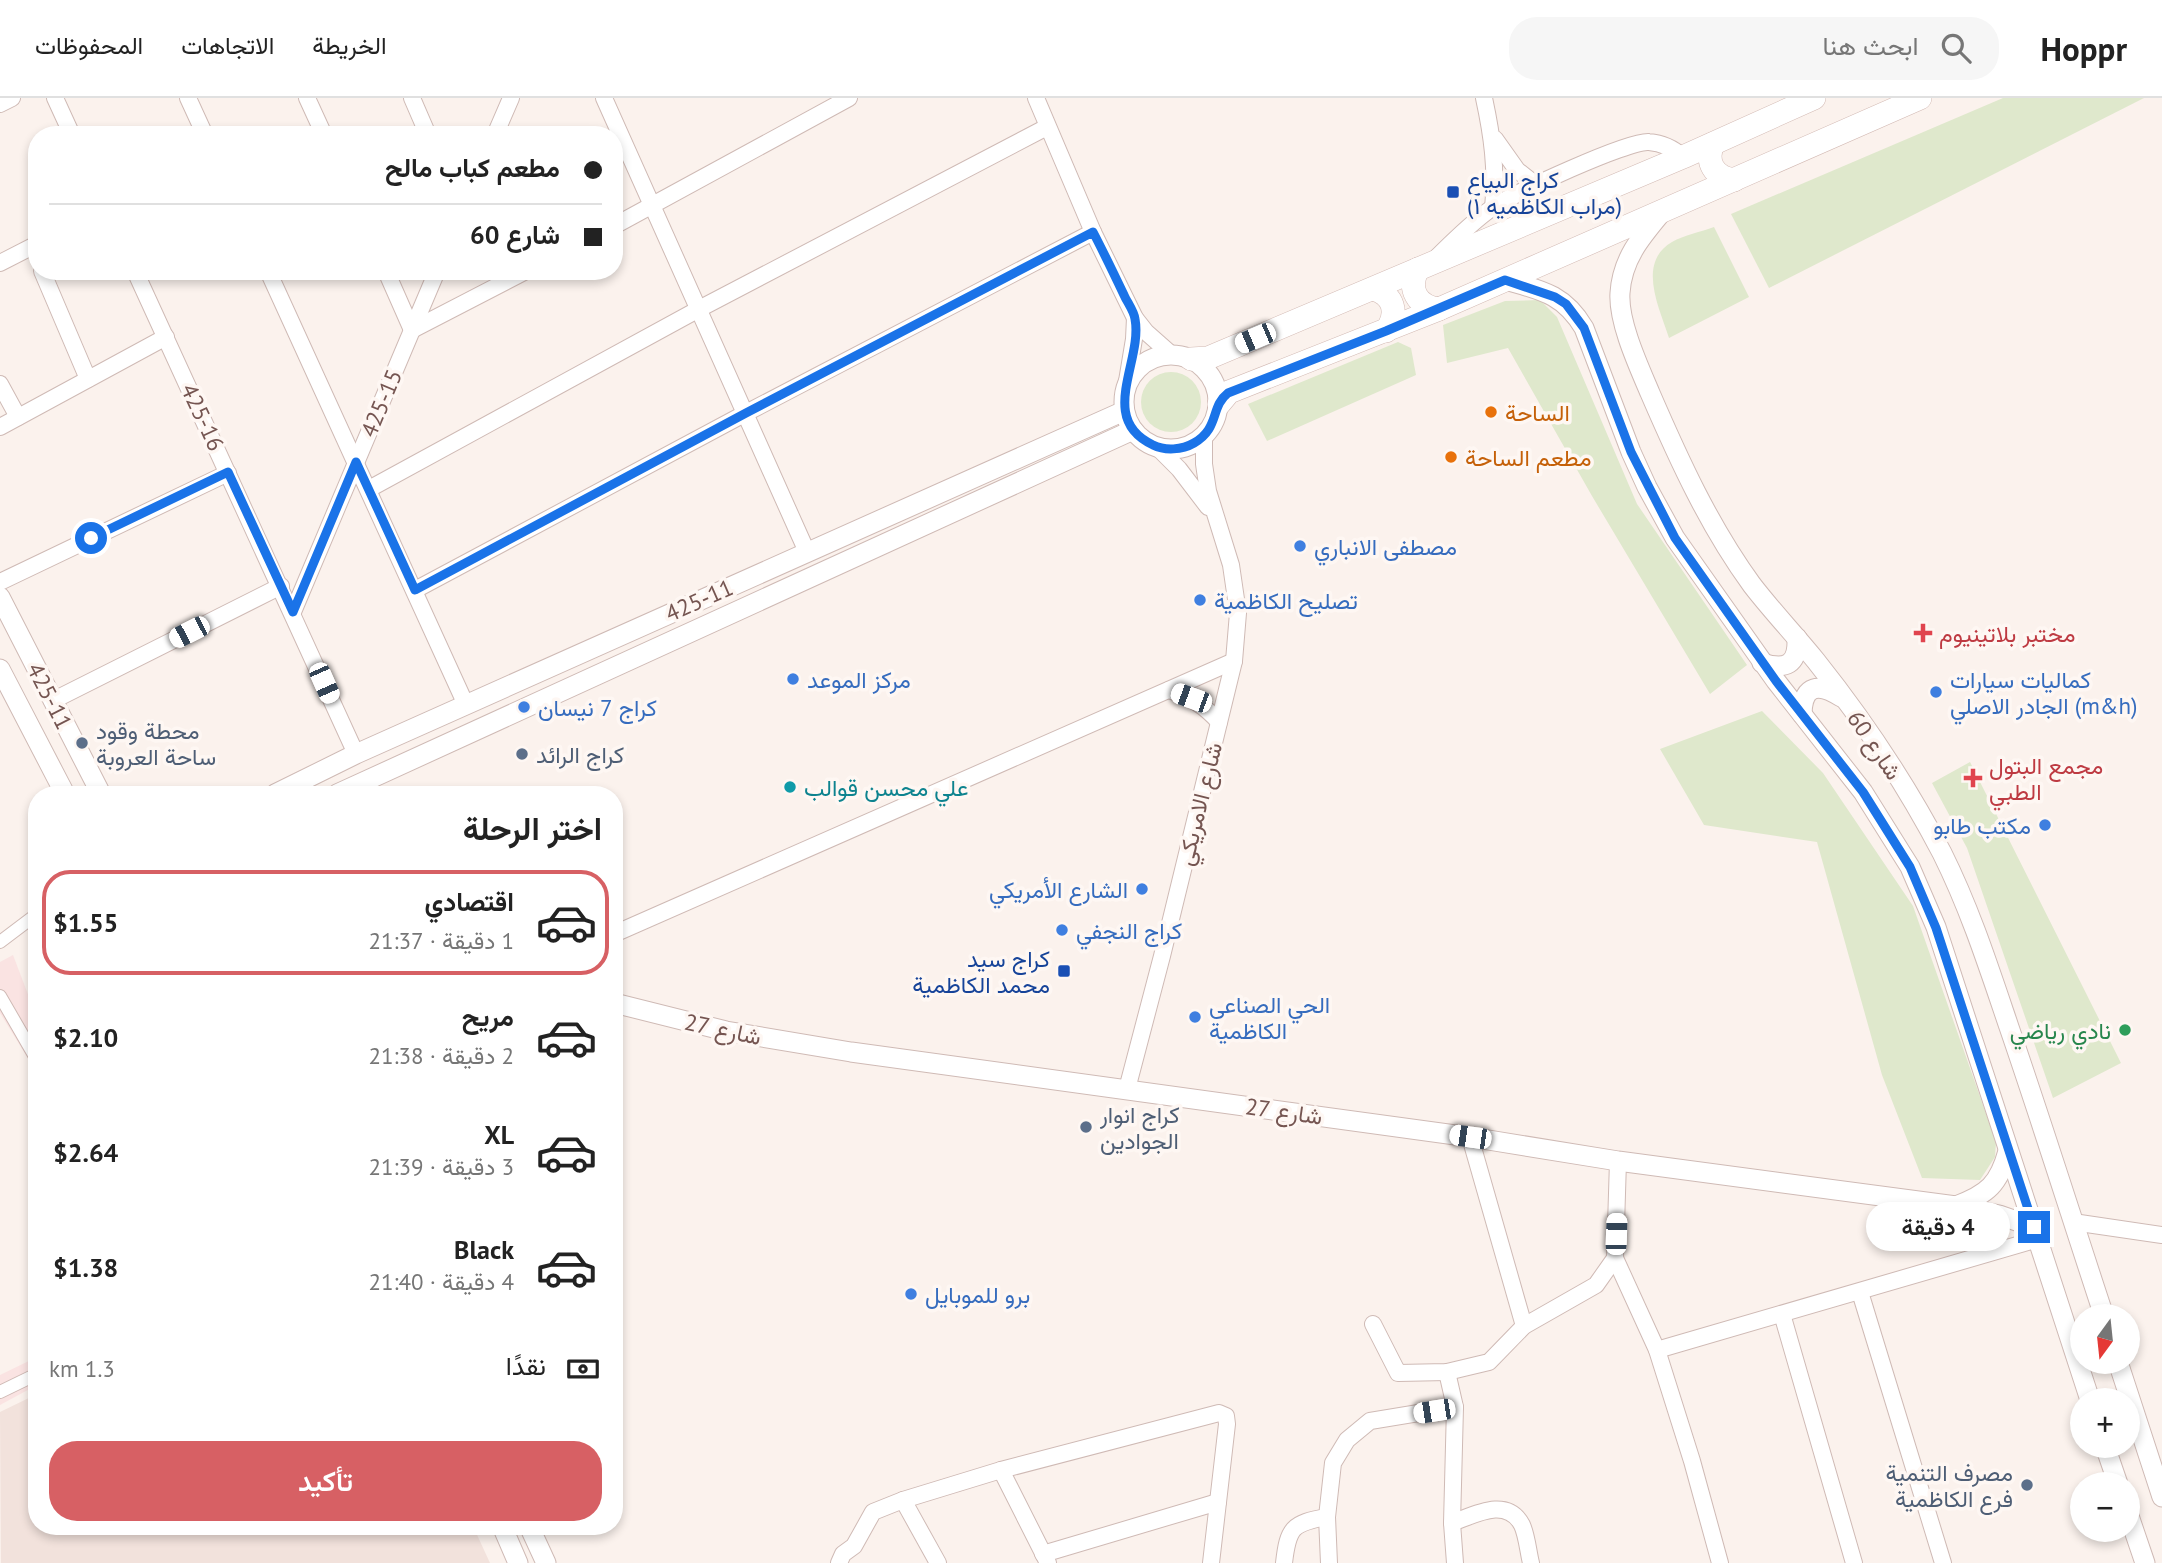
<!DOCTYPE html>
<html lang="ar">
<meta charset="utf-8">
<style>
:root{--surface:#fff;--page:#f6f6f6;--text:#222;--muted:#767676;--line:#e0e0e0;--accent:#d76064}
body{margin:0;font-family:"PT Sans",Vazirmatn,sans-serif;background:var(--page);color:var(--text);direction:rtl;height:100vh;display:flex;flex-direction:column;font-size:26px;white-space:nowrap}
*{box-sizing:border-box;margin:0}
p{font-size:23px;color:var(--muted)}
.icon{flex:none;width:38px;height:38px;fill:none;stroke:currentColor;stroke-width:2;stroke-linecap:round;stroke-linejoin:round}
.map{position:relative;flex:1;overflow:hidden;direction:ltr}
.panel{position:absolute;left:28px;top:688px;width:595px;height:749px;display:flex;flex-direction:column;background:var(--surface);border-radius:28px;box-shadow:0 4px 10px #0003;direction:rtl}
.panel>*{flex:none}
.hud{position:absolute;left:28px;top:28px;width:595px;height:154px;border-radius:28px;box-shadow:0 4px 10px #0003;direction:rtl;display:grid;align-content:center;height:154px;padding:0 21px;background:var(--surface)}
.needle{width:46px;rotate:195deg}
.fabs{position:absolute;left:2070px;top:1206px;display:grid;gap:14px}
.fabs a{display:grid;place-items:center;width:70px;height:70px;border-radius:50%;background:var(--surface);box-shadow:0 4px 10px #0003;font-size:35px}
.end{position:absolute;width:32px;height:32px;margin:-16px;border:9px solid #1a73e8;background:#fff;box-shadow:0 0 0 4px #fff}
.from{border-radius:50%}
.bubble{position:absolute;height:49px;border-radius:24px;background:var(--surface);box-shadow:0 4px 10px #0003;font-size:23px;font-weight:600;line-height:49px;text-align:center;direction:rtl}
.car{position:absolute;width:21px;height:42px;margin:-21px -10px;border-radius:9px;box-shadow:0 0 5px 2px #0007;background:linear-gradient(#fff 24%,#345 0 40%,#fff 0 76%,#345 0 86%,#fff 0)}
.hud b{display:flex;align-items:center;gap:24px;height:66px;font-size:26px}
.hud b+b{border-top:2px solid var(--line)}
.hud i{width:18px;height:18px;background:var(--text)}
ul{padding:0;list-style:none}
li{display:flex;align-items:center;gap:21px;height:105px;margin:0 14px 10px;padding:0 7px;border:4px solid transparent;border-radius:28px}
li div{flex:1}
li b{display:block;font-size:26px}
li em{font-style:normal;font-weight:600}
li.on{border-color:var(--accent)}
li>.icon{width:63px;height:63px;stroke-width:1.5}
h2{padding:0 21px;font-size:32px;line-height:84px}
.pay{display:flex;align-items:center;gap:18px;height:77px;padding:0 21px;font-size:26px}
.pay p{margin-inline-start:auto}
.button{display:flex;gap:14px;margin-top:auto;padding:14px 21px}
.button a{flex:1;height:80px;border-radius:28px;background:var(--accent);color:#fff;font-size:28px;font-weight:600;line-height:80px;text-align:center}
header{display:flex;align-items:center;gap:42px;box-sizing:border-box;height:98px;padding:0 35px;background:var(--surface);border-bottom:2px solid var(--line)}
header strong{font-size:33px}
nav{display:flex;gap:38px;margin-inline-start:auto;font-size:24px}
.search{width:490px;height:63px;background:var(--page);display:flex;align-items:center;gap:18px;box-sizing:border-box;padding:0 24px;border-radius:28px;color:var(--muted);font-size:26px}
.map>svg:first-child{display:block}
.residential{fill:#f2e2dc}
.commercial{fill:#fae3e2}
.green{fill:#dfe8cc}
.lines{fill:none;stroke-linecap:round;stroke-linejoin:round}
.pedestrian-casing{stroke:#cfbab5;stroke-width:14}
.minor-casing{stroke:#cfbab5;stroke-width:18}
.tertiary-casing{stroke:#cfbab5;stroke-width:21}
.secondary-casing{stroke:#d2b9b3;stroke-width:24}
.pedestrian{stroke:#fff;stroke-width:12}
.minor{stroke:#fff;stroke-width:16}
.tertiary{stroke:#fff;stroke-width:19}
.secondary{stroke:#fff;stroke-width:23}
.route{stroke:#1a73e8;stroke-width:9}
.transit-dot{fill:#1a4fb4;stroke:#fef7f3;stroke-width:2.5}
.food-dot{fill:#e8710a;stroke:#fef7f3;stroke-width:2.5}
.shop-dot{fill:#3f7fe0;stroke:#fef7f3;stroke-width:2.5}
.health-dot{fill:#e0444e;stroke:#fef7f3;stroke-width:2.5}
.service-dot{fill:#5c6f8a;stroke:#fef7f3;stroke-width:2.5}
.culture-dot{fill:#0f9aa8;stroke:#fef7f3;stroke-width:2.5}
.leisure-dot{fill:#2e9e5b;stroke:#fef7f3;stroke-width:2.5}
.labels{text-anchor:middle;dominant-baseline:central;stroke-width:7;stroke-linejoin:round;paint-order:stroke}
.transit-label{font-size:23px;fill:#164399;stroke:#fef7f3;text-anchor:start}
.street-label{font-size:23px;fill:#755551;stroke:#fef7f3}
.food-label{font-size:23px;fill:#c56008;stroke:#fef7f3;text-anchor:start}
.shop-label{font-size:23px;fill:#366cbe;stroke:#fef7f3;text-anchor:start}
.health-label{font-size:23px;fill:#be3a42;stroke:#fef7f3;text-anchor:start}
.service-label{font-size:23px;fill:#4e5e75;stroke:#fef7f3;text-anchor:start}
.culture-label{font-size:23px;fill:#0d838f;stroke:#fef7f3;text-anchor:start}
.leisure-label{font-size:23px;fill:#27864d;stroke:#fef7f3;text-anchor:end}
</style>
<header>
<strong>Hoppr</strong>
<div class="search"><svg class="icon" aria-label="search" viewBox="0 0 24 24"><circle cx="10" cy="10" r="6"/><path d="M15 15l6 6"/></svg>ابحث هنا</div>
<nav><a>الخريطة</a><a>الاتجاهات</a><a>المحفوظات</a></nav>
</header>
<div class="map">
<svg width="2162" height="1465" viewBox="0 0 2162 1465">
<rect width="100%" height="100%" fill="#fbf2ed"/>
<polygon class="residential" points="37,1296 37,1428 473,1428 490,1465 1,1465 0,1314"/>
<g class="commercial">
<polygon points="13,857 37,920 37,975 0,915 0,864"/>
<polygon points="37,1259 37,1287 0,1307 0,1277"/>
</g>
<g class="green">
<polygon points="2003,0 2144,0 1769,190 1731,116"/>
<path d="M1714,129L1749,199L1669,240C1660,211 1636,165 1672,144C1684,137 1701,134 1714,129Z"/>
<polygon points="1540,202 1557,219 1637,406 1747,567 1710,596 1592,398 1508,250 1447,265 1443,227 1505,203"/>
<polygon points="1398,244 1411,250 1416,277 1267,343 1248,306"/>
<circle cx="1171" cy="304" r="30"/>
<polygon points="1762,613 1823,675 1913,808 1996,1044 1995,1059 1980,1082 1922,1080 1882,977 1817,744 1704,727 1660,651"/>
<polygon points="1970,664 2121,965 2053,1000 1967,750 1932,685"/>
</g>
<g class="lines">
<g class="pedestrian-casing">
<g id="pedestrian">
<polyline points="0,844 37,816"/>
<polyline points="0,898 37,962"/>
<polyline points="0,1294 37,1276"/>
</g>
</g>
<g class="minor-casing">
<g id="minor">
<polyline points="55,0 72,37"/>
<polyline points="188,0 205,37"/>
<polyline points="307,0 324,37"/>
<polyline points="412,0 428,37"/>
<polyline points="604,0 807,454"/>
<polyline points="1036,0 1093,134 1135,220 1146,234 1172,257"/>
<path d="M1484,0C1492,37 1497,72 1493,110"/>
<polyline points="0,6 12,0"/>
<polyline points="495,37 511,0"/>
<polyline points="1495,41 1517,72 1536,87"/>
<polyline points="614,128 849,0"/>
<path d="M1436,160C1453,143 1472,124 1492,110C1512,96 1629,42 1649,44C1662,45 1674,51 1683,59"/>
<polyline points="0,165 37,146"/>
<polyline points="42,173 88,281"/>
<polyline points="135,173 356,656"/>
<polyline points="268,173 466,607"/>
<polyline points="386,173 412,232 526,173"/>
<polyline points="0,286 18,319"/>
<polyline points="1126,289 1134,241 1135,220"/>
<polyline points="0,329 166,239"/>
<polyline points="1158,350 1179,371 1208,409"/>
<polyline points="369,391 699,211 1047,29"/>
<polyline points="0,484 228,375"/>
<polyline points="415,492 746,315 1093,134"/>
<polyline points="293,514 437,173"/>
<path d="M1169,592C1190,599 1204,607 1219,624"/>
<polyline points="52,603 281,488"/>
<polyline points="614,836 1234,563"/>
<polyline points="1127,991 1162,858 1234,563 1238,515 1231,467 1208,393 1204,366 1204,338"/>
<polyline points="1470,1039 1524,1228"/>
<polyline points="2073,1124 2162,1137"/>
<polyline points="1615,1160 1657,1252 1692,1363 1720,1465"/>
<polyline points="1860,1194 1943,1465"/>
<polyline points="1782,1216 1854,1465"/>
<polyline points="1373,1226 1398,1275 1447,1274 1489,1264 1524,1228 1596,1187 1615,1160 1618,1063"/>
<polyline points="1657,1252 2038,1141"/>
<polyline points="1447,1274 1455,1309 1452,1425 1455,1465"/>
<polyline points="1001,1372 1048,1465"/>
<polyline points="903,1402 938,1465"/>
<path d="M1452,1425C1474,1417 1507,1398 1522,1427C1527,1438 1528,1453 1531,1465"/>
<polyline points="1043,1456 1218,1404"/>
<polyline points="839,1465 843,1456 854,1448 873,1414 903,1402 1001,1372 1219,1315 1226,1318 1227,1326 1211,1465"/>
<path d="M1284,1465C1288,1430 1292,1425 1327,1419"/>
<polyline points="1329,1465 1327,1419 1333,1365 1347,1342 1370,1323 1455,1309"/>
</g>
</g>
<g class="tertiary-casing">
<g id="tertiary">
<path d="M1662,114C1641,139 1622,161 1620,195C1618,224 1639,269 1650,295C1679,362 1709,428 1752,487C1772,513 1795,537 1816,563C1863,622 1907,688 1942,755C1970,811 1989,870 2009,929C2042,1025 2072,1121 2104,1218"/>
<path d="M1505,182C1541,192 1564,196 1584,230L1631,354L1647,389L1675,440L1776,583L1863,694L1910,769L1936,829L2090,1302"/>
<circle cx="1171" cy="304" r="47"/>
<polyline points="0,499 101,696"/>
<path d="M1762,565C1786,572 1798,567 1797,540"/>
<polyline points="0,571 65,696"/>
<path d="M1802,616C1803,586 1819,585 1841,599"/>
<polyline points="275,696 356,656 1124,313"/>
<polyline points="337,696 1133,332"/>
<polyline points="614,905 726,933 851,954 1470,1039 1618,1063 1956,1108 1999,1117 2034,1129"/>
<path d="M1956,1108C1988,1096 1999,1086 2008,1053"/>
<polyline points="2118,1264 2162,1399"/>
<polyline points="2105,1348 2118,1386"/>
<polyline points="2128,1415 2145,1465"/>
<polyline points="502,1428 518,1465"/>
<polyline points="529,1428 546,1465"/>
</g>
</g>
<g class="secondary-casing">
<g id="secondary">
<path d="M1713,46C1705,64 1714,79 1734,82"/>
<path d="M1418,171C1407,191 1417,208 1439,211"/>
<path d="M1373,191C1394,197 1399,215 1386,233"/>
<polyline points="1191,261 1208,260 1683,59 1814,0"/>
<polyline points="1219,306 1229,294 1439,211 1920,0"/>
</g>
</g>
<use href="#pedestrian" class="pedestrian"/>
<use href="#minor" class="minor"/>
<use href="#tertiary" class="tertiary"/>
<use href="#secondary" class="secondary"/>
</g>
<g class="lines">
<path class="route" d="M91,440L228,374L293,514L356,364L415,492L746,315L1093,134C1104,155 1114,176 1124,197C1127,204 1134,213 1135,221C1143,263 1097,321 1153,347C1165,353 1182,352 1194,345C1220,330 1210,309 1228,295L1386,233L1505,182L1555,199L1566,206L1584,230L1631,354L1675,440L1776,583L1863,694L1910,769L1936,830L2034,1129"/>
</g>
<g class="transit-dot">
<rect x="1446" y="87" width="14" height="14" rx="3.5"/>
<rect x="1057" y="866" width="14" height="14" rx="3.5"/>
</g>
<g class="food-dot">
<circle cx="1491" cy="314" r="7"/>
<circle cx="1451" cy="359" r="7"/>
</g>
<g class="shop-dot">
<circle cx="1300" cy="448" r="7"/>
<circle cx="1200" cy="502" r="7"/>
<circle cx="793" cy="581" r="7"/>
<circle cx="1936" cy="594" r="7"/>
<circle cx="524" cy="609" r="7"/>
<circle cx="2045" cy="727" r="7"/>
<circle cx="1142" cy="791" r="7"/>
<circle cx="1062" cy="832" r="7"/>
<circle cx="1195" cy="919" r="7"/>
<circle cx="911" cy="1196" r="7"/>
</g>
<g class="health-dot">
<path d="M1919.5 524.5h7v7h7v7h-7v7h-7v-7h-7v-7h7z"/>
<path d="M1969.5 669.5h7v7h7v7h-7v7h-7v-7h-7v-7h7z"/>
</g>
<g class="service-dot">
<circle cx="82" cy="645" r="7"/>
<circle cx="522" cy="656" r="7"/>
<circle cx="1086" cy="1029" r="7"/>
<circle cx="2027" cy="1387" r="7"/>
</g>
<circle class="culture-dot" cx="790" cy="689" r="7"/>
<circle class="leisure-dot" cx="2125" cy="932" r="7"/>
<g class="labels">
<g class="transit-label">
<text x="1467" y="81">كراج البياع<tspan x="1467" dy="26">(مراب الكاظميه ١)</tspan></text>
<text x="1050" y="860" text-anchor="end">كراج سيد<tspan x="1050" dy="26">محمد الكاظمية</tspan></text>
</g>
<g class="street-label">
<text transform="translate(381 305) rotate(-67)">425-15</text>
<text transform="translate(203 319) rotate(65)">425-16</text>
<text transform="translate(699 502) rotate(-24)">425-11</text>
<text transform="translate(50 598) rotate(63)">425-11</text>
<text transform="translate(1875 647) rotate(56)">شارع 60</text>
<text transform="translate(1199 706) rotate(-76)">شارع الامريكي</text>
<text transform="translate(723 931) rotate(12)">شارع 27</text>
<text transform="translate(1284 1013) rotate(8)">شارع 27</text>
</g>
<g class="food-label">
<text x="1505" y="314">الساحة</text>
<text x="1465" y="359">مطعم الساحة</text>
</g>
<g class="shop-label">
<text x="1314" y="448">مصطفى الانباري</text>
<text x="1214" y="502">تصليح الكاظمية</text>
<text x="807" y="581">مركز الموعد</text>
<text x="1950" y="581">كماليات سيارات<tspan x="1950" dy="26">الجادر الاصلي (m&amp;h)</tspan></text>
<text x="538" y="609">كراج 7 نيسان</text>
<text x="2031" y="727" text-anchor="end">مكتب طابو</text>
<text x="1128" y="791" text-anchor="end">الشارع الأمريكي</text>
<text x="1076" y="832">كراج النجفي</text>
<text x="1209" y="906">الحي الصناعي<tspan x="1209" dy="26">الكاظمية</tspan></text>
<text x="925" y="1196">برو للموبايل</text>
</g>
<g class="health-label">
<text x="1939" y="535">مختبر بلاتينيوم</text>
<text x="1989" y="667">مجمع البتول<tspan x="1989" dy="26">الطبي</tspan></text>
</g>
<g class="service-label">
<text x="96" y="632">محطة وقود<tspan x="96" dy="26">ساحة العروبة</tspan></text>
<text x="536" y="656">كراج الرائد</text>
<text x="1100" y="1016">كراج انوار<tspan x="1100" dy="26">الجوادين</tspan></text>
<text x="2013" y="1374" text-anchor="end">مصرف التنمية<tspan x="2013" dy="26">فرع الكاظمية</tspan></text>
</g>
<g class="culture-label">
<text x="804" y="689">علي محسن قوالب</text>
</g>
<g class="leisure-label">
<text x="2111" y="932">نادي رياضي</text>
</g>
</g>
</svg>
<div class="fabs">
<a><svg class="needle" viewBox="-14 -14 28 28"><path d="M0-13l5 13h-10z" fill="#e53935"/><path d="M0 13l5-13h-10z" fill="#767676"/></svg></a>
<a>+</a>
<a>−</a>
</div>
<i class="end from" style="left:91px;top:440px"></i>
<i class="end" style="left:2034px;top:1129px"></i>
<div class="bubble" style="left:1866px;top:1104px;width:144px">4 دقيقة</div>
<i class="car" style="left:1255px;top:240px;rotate:247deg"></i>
<i class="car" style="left:189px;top:534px;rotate:243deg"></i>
<i class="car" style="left:324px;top:585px;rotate:156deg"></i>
<i class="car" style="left:1191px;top:600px;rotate:290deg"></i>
<i class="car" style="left:1470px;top:1039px;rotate:278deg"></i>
<i class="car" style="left:1616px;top:1136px;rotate:2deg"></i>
<i class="car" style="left:1434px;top:1313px;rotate:261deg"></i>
<div class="hud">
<b><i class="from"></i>مطعم كباب مالح</b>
<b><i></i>شارع 60</b>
</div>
<section class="panel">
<h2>اختر الرحلة</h2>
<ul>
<li class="on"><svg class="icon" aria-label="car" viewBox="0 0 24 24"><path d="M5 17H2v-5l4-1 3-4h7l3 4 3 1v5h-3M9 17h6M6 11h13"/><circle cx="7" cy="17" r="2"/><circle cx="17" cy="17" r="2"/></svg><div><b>اقتصادي</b><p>1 دقيقة · 21:37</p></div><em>$1.55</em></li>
<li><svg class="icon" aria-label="car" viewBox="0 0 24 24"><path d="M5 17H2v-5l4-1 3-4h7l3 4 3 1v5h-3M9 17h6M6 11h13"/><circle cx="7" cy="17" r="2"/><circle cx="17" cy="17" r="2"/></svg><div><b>مريح</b><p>2 دقيقة · 21:38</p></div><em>$2.10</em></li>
<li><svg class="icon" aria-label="car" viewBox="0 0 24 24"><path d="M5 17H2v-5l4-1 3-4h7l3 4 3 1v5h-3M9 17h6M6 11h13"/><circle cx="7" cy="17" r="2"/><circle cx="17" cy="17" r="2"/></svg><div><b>XL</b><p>3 دقيقة · 21:39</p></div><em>$2.64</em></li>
<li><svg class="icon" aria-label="car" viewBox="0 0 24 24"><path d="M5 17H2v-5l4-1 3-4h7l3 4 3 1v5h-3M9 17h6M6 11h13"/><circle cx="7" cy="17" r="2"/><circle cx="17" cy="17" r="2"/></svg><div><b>Black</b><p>4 دقيقة · 21:40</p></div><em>$1.38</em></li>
</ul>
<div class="pay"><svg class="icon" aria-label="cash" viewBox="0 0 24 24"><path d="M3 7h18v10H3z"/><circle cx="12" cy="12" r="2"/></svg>نقدًا<p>1.3 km</p></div>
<div class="button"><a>تأكيد</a></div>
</section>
</div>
